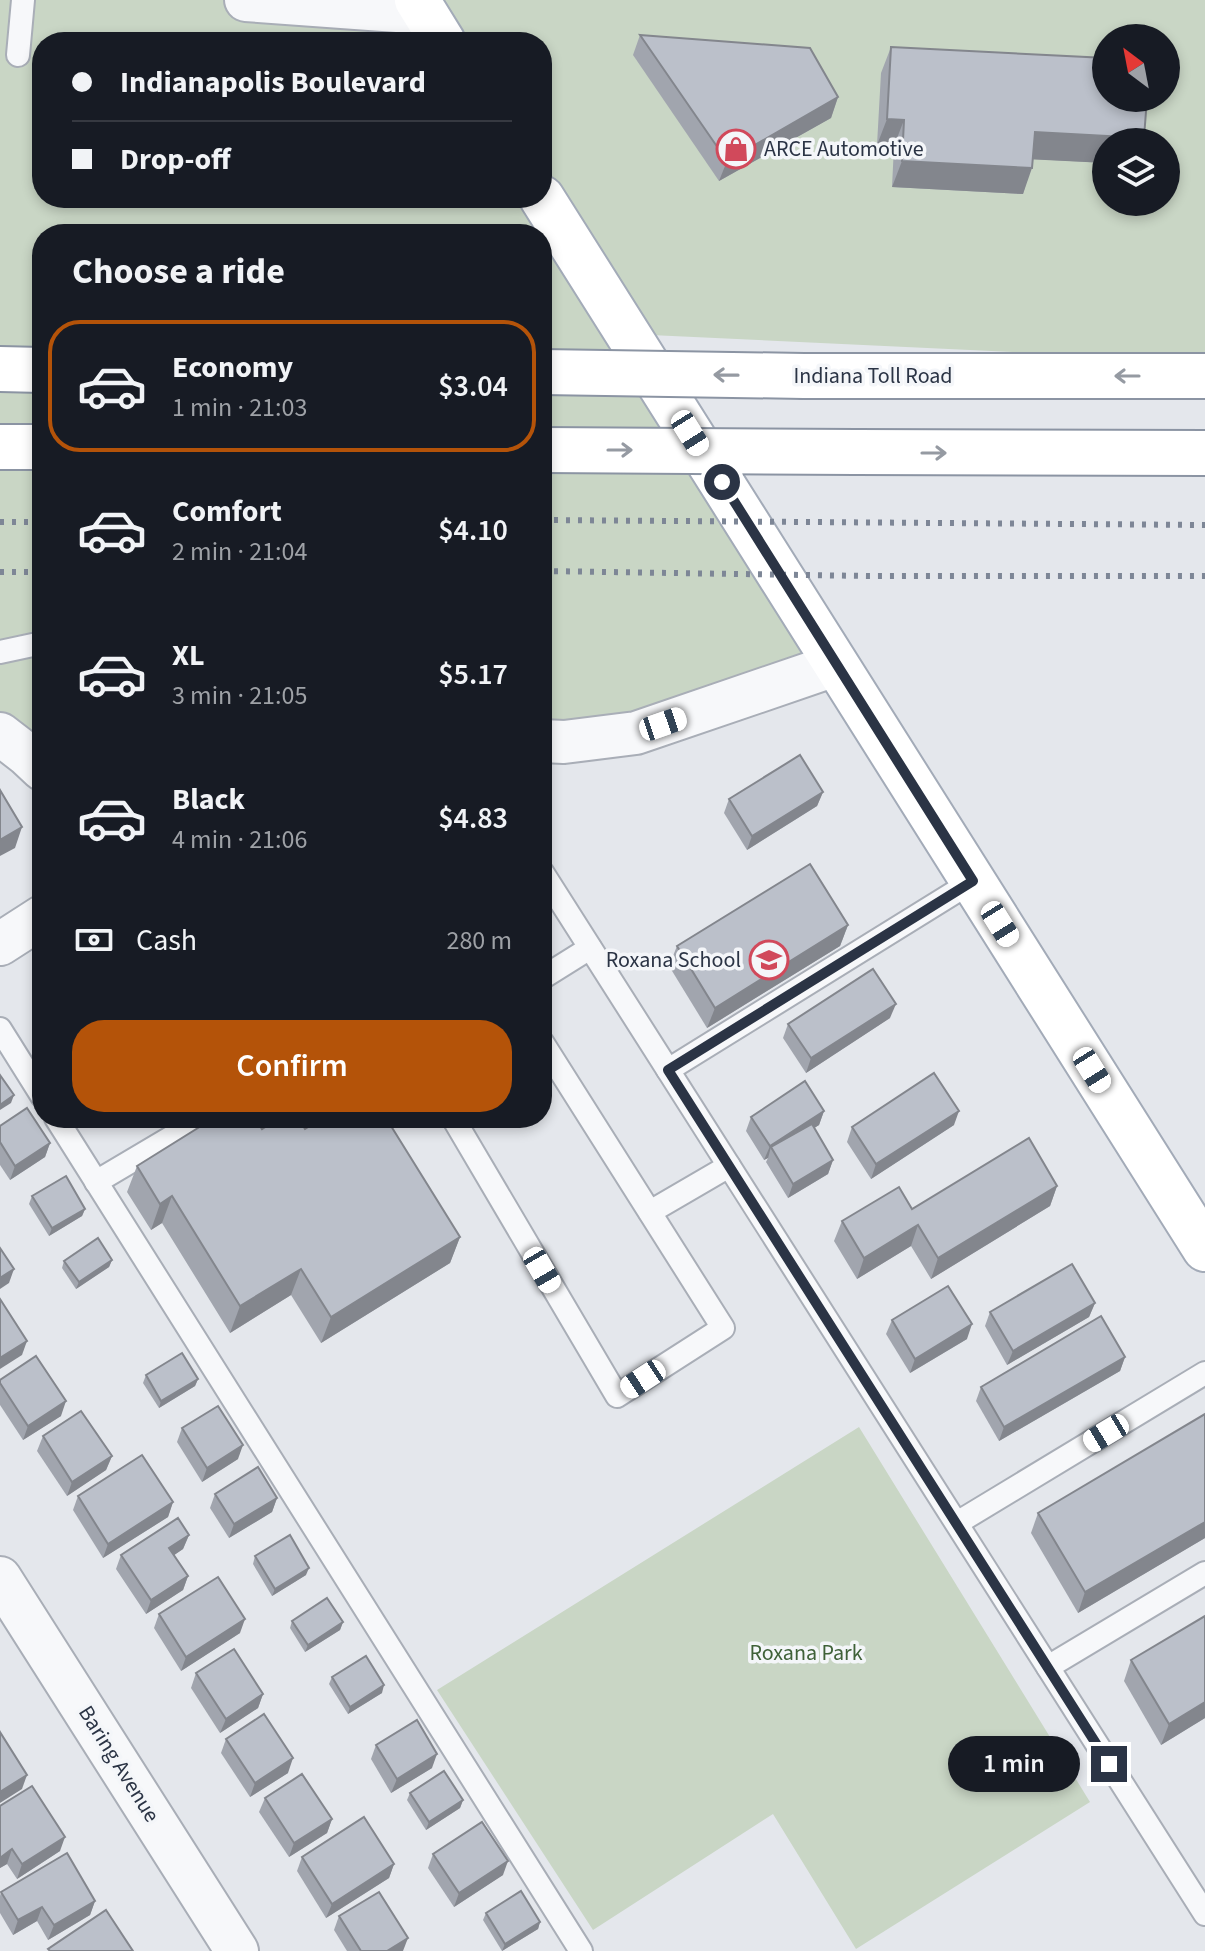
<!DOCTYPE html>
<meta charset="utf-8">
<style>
:root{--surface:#171b24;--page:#20242c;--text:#f1f3f6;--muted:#9ea1a6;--line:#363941;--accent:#b45309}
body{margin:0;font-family:"Source Sans 3",sans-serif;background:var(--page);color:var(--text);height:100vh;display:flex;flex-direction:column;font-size:30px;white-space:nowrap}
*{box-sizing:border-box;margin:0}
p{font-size:26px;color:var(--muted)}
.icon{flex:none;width:44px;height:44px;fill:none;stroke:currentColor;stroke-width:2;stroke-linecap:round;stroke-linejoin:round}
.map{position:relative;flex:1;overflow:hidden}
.drawer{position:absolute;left:32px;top:224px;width:520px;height:904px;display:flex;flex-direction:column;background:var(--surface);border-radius:32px;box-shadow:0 4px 12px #0003}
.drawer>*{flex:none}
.top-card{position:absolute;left:32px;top:32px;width:520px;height:176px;border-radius:32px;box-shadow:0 4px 12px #0003;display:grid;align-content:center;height:176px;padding:0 40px;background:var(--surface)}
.needle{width:52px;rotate:328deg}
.fabs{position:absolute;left:1092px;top:24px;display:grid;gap:16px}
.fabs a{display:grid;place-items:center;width:88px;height:88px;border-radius:50%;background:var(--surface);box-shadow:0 4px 12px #0003;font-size:40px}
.end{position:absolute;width:36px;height:36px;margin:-18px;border:10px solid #2b3445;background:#fff;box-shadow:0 0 0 4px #fff}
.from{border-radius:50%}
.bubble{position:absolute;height:56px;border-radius:28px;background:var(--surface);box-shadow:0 4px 12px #0003;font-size:26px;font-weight:600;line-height:56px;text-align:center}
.car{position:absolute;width:24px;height:48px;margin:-24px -12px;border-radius:10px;box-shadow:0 0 6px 2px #0007;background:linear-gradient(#fff 24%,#345 0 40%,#fff 0 76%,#345 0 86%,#fff 0)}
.top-card b{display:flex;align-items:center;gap:28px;height:76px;font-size:30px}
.top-card b+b{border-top:2px solid var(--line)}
.top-card i{width:20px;height:20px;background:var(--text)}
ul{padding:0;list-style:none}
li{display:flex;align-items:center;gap:24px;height:132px;margin:0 16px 12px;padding:0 24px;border:4px solid transparent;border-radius:32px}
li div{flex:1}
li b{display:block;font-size:30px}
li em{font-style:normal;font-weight:600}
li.current{border-color:var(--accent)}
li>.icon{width:72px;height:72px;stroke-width:1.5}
h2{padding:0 40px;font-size:36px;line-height:96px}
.pay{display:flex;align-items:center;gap:20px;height:88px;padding:0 40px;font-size:30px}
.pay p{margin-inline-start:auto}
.cta{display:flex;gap:16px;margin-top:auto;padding:16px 40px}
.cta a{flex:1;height:92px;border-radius:32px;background:var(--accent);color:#fff;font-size:32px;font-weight:600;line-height:92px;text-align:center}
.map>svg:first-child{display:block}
.green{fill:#c9d6c5;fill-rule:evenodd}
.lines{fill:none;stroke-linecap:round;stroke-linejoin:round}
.lane-casing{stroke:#a9aeb7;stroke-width:26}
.street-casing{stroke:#a9aeb7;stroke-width:46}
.primary-casing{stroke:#a3abb8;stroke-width:48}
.highway-casing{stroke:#8b94a3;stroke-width:48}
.lane{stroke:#f7f8fa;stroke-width:22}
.street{stroke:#f7f8fa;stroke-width:42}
.primary{stroke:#fff;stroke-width:44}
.highway{stroke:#fff;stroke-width:44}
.rail{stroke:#7d8696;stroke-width:6;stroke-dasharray:4 8;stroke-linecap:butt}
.highway-bridge-casing{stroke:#8b94a3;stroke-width:48;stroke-linecap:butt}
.highway-bridge{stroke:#fff;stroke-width:44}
.wall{fill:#a1a5ae}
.shaded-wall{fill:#83868d}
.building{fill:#bbc0ca;stroke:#83868d;stroke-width:2}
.oneway{stroke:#959aa2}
.route{stroke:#2b3445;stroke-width:10}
.labels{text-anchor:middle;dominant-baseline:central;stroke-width:7;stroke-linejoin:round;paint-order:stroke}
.poi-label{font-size:22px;fill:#2b3445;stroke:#f4f6f9;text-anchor:start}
.street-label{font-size:22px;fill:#2b3445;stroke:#f4f6f9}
.park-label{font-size:22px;fill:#3f6138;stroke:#f4f6f9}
</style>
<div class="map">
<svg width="1205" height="1951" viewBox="0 0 1205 1951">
<rect width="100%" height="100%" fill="#e4e7ec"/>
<g class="green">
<path d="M0,0H1205V361L629,334L835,665L542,741V234H42V731L0,730ZM1106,38H1166V98H1106ZM42,42H542V198H42ZM1106,142H1166V202H1106Z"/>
<polygon points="859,1427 1090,1802 856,1949 773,1814 593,1930 437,1690"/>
</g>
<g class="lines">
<g class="lane-casing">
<g id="lane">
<polyline points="18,55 23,0"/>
<polyline points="0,652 42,643"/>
<polyline points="542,872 1205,1914"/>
<polyline points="542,978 590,948"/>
<polyline points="0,1029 42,1096"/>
<polyline points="668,1070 973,881"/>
<polyline points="56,1118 581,1951"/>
<polyline points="453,1118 617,1396 723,1328 542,1042"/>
<polyline points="96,1182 204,1118"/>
<polyline points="650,1212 729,1166"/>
<polyline points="957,1523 1205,1373"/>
<polyline points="1048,1667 1205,1573"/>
</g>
</g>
<g class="street-casing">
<g id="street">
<polyline points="246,0 425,13"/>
<polyline points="0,734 26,754 42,769"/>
<polyline points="542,741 564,742 636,733 835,665"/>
<polyline points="0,944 42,917"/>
<polyline points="0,1578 237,1951"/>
</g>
</g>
<g class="primary-casing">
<g id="primary">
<polyline points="417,0 443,42"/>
<polyline points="542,198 1205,1249"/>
</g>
</g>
<g class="highway-casing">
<g id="highway">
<polyline points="0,369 42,370"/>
<polyline points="804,376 1205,376"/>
<polyline points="0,447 42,447"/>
<polyline points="856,452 1205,453"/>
</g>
</g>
<use href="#lane" class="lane"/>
<use href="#street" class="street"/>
<use href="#primary" class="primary"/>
<use href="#highway" class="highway"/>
<g class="rail">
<polyline points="542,520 1205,525"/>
<polyline points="0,522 42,522"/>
<polyline points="542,571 869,576 1205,576"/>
<polyline points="0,572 42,572"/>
</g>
<g class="highway-bridge-casing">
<g id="highway-bridge">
<polyline points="542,372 804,376"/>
<polyline points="542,450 856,452"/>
</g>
</g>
<use href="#highway-bridge" class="highway-bridge"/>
</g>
<g class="wall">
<polygon points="640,35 838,97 831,118 719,181 633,55"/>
<polygon points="891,47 1106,142 1106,163 1033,159 1023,194 892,187 894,146 877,145 881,73"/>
<polygon points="823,792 817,806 747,850 724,813 729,799"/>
<polygon points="848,925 840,946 707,1028 669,966 677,946"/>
<polygon points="890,1018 806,1073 783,1038 788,1024"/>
<polygon points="824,1111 819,1125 814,1128 833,1160 828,1174 788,1198 766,1162 768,1158 764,1160 746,1131 751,1117"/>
<polygon points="954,1125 871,1179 847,1142 852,1127"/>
<polygon points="0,1126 50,1143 45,1157 10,1180 0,1165"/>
<polygon points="262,1129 305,1129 460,1237 450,1263 321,1343 291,1295 230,1333 162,1223 151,1230 127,1192 137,1166"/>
<polygon points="1057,1186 1050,1206 931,1279 911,1246 857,1279 834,1241 842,1221"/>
<polygon points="32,1196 85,1209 82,1216 49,1236 29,1204"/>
<polygon points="112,1260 109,1267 76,1289 62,1268 64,1261"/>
<polygon points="1095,1303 1089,1317 1007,1365 985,1326 990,1312"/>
<polygon points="892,1320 967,1339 910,1373 886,1334"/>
<polygon points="1125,1357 1120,1371 999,1441 976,1401 981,1387"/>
<polygon points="146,1375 198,1379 195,1386 159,1408 143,1383"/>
<polygon points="0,1380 61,1416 23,1440 0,1405"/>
<polygon points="1205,1414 1205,1538 1078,1613 1031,1533 1038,1513"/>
<polygon points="182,1428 238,1459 202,1482 177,1442"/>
<polygon points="43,1436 112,1456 106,1470 67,1496 37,1451"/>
<polygon points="215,1494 277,1498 272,1512 229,1538 210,1508"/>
<polygon points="78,1496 173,1502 168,1517 103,1558 73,1510"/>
<polygon points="189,1535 183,1549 174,1555 188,1576 183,1590 146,1614 116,1569 121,1555"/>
<polygon points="255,1556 306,1575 272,1596 253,1564"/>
<polygon points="159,1614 240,1633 181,1671 154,1628"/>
<polygon points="292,1621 343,1622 340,1630 305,1652 290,1628"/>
<polygon points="1131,1660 1205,1718 1161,1745 1124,1681"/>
<polygon points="196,1673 263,1694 258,1708 220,1733 191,1688"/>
<polygon points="332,1677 382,1693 348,1714 329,1684"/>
<polygon points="226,1739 288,1773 250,1797 221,1753"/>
<polygon points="376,1745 432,1768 391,1793 371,1759"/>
<polygon points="410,1793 463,1800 460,1808 426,1830 407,1800"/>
<polygon points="265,1798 332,1819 327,1833 289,1857 259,1812"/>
<polygon points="0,1806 60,1851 17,1879 7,1864 0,1868"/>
<polygon points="433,1854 503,1875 454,1907 428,1868"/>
<polygon points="302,1857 394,1864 389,1878 326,1918 297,1871"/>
<polygon points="1,1892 95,1901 90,1915 48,1940 37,1921 13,1935 0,1913 0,1896"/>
<polygon points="486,1913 540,1922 538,1929 502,1951 483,1920"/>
<polygon points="339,1916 403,1951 347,1951 334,1930"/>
</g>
<g class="shaded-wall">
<polygon points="838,97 831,118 719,181 727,161"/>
<polygon points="887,119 904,120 894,146 877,145"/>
<polygon points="1035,132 1144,138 1143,142 1106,142 1106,163 1025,159"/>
<polygon points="902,161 1032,168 1023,194 892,187"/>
<polygon points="823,792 817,806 747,850 752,836"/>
<polygon points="22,827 15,848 0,856 0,840"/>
<polygon points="848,925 840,946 707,1028 715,1008"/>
<polygon points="896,1004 890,1018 806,1073 811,1058"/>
<polygon points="14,1095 11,1103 0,1110 0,1105"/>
<polygon points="824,1111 819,1125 775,1153 771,1147 768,1158 764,1160 770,1146"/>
<polygon points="959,1111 954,1125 871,1179 876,1164"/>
<polygon points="50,1143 45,1157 10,1180 15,1166"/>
<polygon points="833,1160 828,1174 788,1198 793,1184"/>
<polygon points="1057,1186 1050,1206 931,1279 938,1258"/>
<polygon points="172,1196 162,1223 151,1230 160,1204"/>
<polygon points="85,1209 82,1216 49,1236 52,1228"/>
<polygon points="918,1225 911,1246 857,1279 864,1258"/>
<polygon points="460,1237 450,1263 321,1343 331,1317"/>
<polygon points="112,1260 109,1267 76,1289 79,1282"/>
<polygon points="14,1269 9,1283 0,1289 0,1278"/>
<polygon points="301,1269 291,1295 230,1333 240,1306"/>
<polygon points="1095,1303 1089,1317 1007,1365 1013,1351"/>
<polygon points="972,1324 967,1339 910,1373 915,1359"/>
<polygon points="27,1341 22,1355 0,1369 0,1358"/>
<polygon points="1125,1357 1120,1371 999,1441 1004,1427"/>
<polygon points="198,1379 195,1386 159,1408 161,1401"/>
<polygon points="66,1401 61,1416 23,1440 28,1426"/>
<polygon points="243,1445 238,1459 202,1482 207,1468"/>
<polygon points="112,1456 106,1470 67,1496 72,1482"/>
<polygon points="277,1498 272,1512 229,1538 234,1524"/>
<polygon points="173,1502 168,1517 103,1558 108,1544"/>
<polygon points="1205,1522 1205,1538 1078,1613 1085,1592"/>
<polygon points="189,1535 183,1549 164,1562 169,1548"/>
<polygon points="309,1568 306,1575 272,1596 275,1589"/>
<polygon points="188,1576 183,1590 146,1614 151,1600"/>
<polygon points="245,1619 240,1633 181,1671 186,1657"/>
<polygon points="343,1622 340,1630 305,1652 308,1645"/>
<polygon points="384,1685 382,1693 348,1714 350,1707"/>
<polygon points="263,1694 258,1708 220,1733 226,1719"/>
<polygon points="1205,1702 1205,1718 1161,1745 1169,1724"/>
<polygon points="437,1754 432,1768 391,1793 397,1779"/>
<polygon points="293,1758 288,1773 250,1797 255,1783"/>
<polygon points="27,1775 22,1789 0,1803 0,1792"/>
<polygon points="463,1800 460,1808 426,1830 429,1822"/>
<polygon points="332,1819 327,1833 289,1857 294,1843"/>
<polygon points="65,1837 60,1851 17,1879 22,1864"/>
<polygon points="12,1849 7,1864 0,1868 0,1858"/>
<polygon points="508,1861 503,1875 454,1907 459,1893"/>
<polygon points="394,1864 389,1878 326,1918 332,1904"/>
<polygon points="95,1901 90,1915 48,1940 54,1925"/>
<polygon points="42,1907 37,1921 13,1935 18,1920"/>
<polygon points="540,1922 538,1929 502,1951 505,1944"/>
<polygon points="408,1938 403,1951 387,1951"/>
</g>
<g class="building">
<polygon points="640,35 810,48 838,97 727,161"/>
<polygon points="891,47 1106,58 1106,98 1147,98 1144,138 1035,132 1032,168 902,161 904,120 887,119"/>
<polygon points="800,755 823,792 752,836 729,799"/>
<polygon points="0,790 22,827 0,840"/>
<polygon points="810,864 848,925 715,1008 677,946"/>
<polygon points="873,969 896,1004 811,1058 788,1024"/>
<polygon points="934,1073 959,1111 876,1164 852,1127"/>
<polygon points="0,1075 14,1095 0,1105"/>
<polygon points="805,1081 824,1111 770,1146 751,1117"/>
<polygon points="27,1108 50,1143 15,1166 0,1142 0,1126"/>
<polygon points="214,1118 255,1118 262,1129 279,1118 298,1118 305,1129 323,1118 386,1118 460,1237 331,1317 301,1269 240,1306 172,1196 160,1204 137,1166"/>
<polygon points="812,1124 833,1160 793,1184 771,1147"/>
<polygon points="1029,1138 1057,1186 938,1258 918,1225 864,1258 842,1221 899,1187 912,1209"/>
<polygon points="66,1176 85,1209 52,1228 32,1196"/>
<polygon points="98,1238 112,1260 79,1282 64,1261"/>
<polygon points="0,1248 14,1269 0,1278"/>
<polygon points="1072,1264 1095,1303 1013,1351 990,1312"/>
<polygon points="948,1286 972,1324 915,1359 892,1320"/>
<polygon points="0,1299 27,1341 0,1358"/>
<polygon points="1101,1316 1125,1357 1004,1427 981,1387"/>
<polygon points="182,1353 198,1379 161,1401 146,1375"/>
<polygon points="36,1356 66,1401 28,1426 0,1383 0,1380"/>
<polygon points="218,1406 243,1445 207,1468 182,1428"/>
<polygon points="81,1411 112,1456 72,1482 43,1436"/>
<polygon points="1205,1414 1205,1522 1085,1592 1038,1513"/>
<polygon points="142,1455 173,1502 108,1544 78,1496"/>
<polygon points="258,1467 277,1498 234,1524 215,1494"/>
<polygon points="178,1518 189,1535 169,1548 188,1576 151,1600 121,1555"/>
<polygon points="290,1535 309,1568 275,1589 255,1556"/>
<polygon points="218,1577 245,1619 186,1657 159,1614"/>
<polygon points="327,1598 343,1622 308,1645 292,1621"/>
<polygon points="1205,1616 1205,1702 1169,1724 1131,1660"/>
<polygon points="234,1649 263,1694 226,1719 196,1673"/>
<polygon points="366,1656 384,1685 350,1707 332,1677"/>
<polygon points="264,1714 293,1758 255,1783 226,1739"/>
<polygon points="417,1720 437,1754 397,1779 376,1745"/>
<polygon points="0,1732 27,1775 0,1792"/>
<polygon points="444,1771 463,1800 429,1822 410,1793"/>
<polygon points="302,1774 332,1819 294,1843 265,1798"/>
<polygon points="32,1786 65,1837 22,1864 12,1849 0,1858 0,1806"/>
<polygon points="364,1817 394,1864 332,1904 302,1857"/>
<polygon points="482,1822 508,1861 459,1893 433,1854"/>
<polygon points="67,1853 95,1901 54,1925 42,1907 18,1920 1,1892"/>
<polygon points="521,1891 540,1922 505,1944 486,1913"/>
<polygon points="379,1892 408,1938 387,1951 361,1951 339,1916"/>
<polygon points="106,1910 133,1951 50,1951 48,1949"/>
</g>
<defs><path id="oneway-shaft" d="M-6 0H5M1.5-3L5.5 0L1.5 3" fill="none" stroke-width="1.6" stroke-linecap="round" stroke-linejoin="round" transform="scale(2)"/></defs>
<g class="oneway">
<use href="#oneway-shaft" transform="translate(726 375) rotate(-179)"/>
<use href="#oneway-shaft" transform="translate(1127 376) rotate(180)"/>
<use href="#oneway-shaft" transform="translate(620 450)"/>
<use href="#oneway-shaft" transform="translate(934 453)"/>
</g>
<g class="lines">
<polyline class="route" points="722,482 973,881 668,1070 1109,1764"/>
</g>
<defs>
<g id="shop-ring" transform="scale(2)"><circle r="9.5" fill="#f4f6f9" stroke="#d1495b" stroke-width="1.5"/><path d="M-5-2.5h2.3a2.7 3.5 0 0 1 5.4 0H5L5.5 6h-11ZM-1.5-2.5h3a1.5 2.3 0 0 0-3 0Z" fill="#d1495b"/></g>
<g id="school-ring" transform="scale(2)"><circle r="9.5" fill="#f4f6f9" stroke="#d1495b" stroke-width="1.5"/><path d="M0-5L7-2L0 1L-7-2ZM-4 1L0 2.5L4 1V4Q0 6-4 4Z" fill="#d1495b"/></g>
</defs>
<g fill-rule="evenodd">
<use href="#shop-ring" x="736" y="149"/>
<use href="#school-ring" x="769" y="960"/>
</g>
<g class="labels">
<g class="poi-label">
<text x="764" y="149">ARCE Automotive</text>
<text x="741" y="960" text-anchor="end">Roxana School</text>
</g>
<g class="street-label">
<text x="873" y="376">Indiana Toll Road</text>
<text transform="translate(119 1764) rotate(58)">Baring Avenue</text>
</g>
<g class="park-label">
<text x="806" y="1653">Roxana Park</text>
</g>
</g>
</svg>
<div class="fabs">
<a><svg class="needle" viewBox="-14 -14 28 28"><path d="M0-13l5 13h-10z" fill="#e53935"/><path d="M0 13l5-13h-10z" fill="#9ea1a6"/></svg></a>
<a><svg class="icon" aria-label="layers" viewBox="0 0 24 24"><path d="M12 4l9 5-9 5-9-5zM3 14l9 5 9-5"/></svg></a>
</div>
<i class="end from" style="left:722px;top:482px"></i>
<i class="end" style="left:1109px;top:1764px"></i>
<div class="bubble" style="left:948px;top:1736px;width:132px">1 min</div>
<i class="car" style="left:690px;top:433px;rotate:148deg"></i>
<i class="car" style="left:663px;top:724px;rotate:71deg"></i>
<i class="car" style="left:1000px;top:924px;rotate:148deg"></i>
<i class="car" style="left:1092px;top:1070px;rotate:148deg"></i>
<i class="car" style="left:542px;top:1270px;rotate:150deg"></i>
<i class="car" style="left:643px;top:1379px;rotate:237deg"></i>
<i class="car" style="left:1106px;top:1433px;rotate:239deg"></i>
<div class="top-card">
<b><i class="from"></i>Indianapolis Boulevard</b>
<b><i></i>Drop-off</b>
</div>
<section class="drawer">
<h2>Choose a ride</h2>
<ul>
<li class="current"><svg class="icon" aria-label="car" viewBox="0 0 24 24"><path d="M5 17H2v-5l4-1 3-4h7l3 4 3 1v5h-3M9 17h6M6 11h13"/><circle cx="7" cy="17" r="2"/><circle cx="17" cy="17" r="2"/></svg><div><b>Economy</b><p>1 min · 21:03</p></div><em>$3.04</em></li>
<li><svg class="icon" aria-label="car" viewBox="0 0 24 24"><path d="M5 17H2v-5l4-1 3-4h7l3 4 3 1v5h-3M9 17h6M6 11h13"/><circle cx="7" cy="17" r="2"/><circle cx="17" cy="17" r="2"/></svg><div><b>Comfort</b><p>2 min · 21:04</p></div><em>$4.10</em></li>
<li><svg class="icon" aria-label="car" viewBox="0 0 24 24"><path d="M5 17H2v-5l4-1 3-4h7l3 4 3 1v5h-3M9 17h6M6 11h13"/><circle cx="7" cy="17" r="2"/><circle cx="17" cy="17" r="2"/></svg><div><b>XL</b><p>3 min · 21:05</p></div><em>$5.17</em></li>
<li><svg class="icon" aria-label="car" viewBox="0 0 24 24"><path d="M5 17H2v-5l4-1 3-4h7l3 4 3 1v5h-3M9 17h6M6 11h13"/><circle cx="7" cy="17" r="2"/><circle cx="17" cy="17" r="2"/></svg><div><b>Black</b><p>4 min · 21:06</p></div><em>$4.83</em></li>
</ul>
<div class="pay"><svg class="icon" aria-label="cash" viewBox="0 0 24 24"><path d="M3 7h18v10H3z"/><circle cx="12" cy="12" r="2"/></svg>Cash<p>280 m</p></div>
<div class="cta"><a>Confirm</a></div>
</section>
</div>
